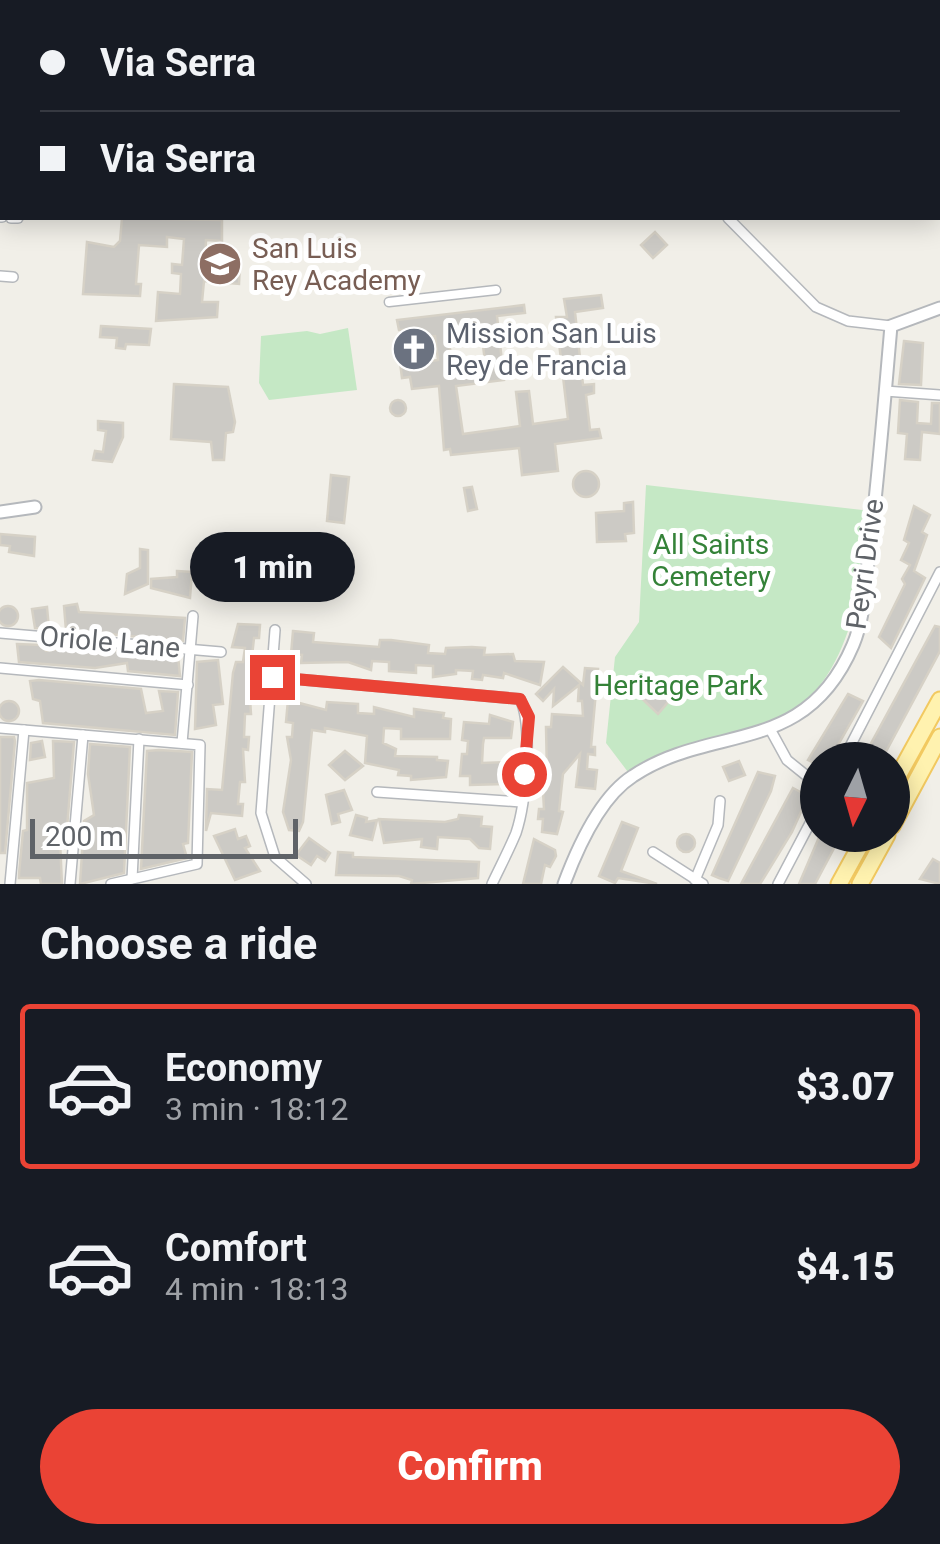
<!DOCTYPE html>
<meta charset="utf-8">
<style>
:root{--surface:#171b24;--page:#242831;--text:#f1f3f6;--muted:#9ea1a6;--line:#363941;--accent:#ea4335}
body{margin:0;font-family:Roboto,sans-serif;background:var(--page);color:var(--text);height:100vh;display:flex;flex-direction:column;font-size:38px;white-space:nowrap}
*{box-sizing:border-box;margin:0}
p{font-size:32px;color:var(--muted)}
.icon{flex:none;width:55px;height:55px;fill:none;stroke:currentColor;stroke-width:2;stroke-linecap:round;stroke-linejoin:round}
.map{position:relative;height:884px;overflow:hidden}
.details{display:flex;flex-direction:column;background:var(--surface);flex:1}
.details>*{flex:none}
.top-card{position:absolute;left:0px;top:0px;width:940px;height:220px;box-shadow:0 5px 25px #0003;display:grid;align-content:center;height:220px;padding:0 40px;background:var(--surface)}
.needle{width:65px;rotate:185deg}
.tools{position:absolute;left:800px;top:742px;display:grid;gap:20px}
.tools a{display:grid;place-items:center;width:110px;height:110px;border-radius:50%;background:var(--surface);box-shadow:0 5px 25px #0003;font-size:50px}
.scale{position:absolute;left:30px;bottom:25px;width:268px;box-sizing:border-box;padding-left:10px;border:5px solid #5f6368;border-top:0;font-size:28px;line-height:35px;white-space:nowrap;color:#5f6368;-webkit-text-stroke:8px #fff;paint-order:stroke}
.end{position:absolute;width:45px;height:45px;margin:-22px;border:12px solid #ea4335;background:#fff;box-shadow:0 0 0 5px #fff}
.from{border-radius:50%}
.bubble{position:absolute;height:70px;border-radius:35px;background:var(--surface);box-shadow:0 5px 25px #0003;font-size:32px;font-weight:800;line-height:70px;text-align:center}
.top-card b{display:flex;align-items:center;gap:35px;height:95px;font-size:38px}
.top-card b+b{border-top:2px solid var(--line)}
.top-card i{width:25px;height:25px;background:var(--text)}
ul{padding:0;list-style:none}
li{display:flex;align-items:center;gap:30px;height:165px;margin:0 20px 15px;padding:0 20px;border:5px solid transparent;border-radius:10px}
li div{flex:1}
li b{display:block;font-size:38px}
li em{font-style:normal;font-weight:800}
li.selected{border-color:var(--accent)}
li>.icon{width:90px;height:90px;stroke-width:1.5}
h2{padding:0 40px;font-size:45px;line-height:120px}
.primary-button{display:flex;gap:20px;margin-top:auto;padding:20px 40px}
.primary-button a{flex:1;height:115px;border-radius:60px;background:var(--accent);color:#fff;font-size:40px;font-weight:800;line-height:115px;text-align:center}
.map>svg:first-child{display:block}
.green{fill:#c5e8c5}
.building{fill:#cccac5;stroke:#d6d1c6;stroke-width:2.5;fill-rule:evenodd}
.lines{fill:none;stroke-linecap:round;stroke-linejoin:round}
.pedestrian-casing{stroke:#b5b8bc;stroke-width:11}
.minor-casing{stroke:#b5b8bc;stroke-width:12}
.tertiary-casing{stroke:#b5b8bc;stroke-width:15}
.secondary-casing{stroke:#b6babf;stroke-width:16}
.primary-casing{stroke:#f2c960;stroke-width:19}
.pedestrian{stroke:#fff;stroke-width:8}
.minor{stroke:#fff;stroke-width:9}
.tertiary{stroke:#fff;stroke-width:11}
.secondary{stroke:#fff;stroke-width:12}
.primary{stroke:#fff2af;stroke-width:15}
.route{stroke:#ea4335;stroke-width:12}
.labels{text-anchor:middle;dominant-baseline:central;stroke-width:10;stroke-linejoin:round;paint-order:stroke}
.education-label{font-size:28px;fill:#785e54;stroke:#fff;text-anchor:start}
.worship-label{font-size:28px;fill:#5b616d;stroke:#fff;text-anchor:start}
.park-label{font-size:28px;fill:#348238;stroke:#fff}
.street-label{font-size:28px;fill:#5f6368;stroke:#fff}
</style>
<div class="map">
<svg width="940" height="884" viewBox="0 0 940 884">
<rect width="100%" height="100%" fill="#f1efe8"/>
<g class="green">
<polygon points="0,0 327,0 328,2 2,2 2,22"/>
<polygon points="348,328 357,390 269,400 259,383 261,336 307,331 320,334"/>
<path d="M646,485L871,511C862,583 851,691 772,722C724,742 674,747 628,772L606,743L615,657L639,622Z"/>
</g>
<g class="building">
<polygon points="122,218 222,220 222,241 206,240 205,261 240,263 239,284 204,281 202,302 218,302 217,317 156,321 158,292 180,294 181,274 172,273 172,264 182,265 184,239 167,237 167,247 139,245 136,284 141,284 140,296 83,294 87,242 114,247 120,241"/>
<polygon points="655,232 667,245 653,258 641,245"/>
<path d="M601,295L603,308L575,312L583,385L594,384V393L586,395L590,430L599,429L601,438L555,444L558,471L522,475L519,448L451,455L450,449L444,450L439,386L412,389L410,377L402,378L400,362H407L403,330H399L397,320L524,305L525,313L497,316L504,380L456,386L463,434L520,426L516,392L529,391L533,424L568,419L556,317H567L564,299ZM481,330L486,369L453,373L448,333ZM435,336L438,360L425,362L422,337Z"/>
<polygon points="101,326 151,329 149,345 126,344 125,349 116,348 117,338 100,337"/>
<polygon points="904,341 923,343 921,385 899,384"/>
<polygon points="174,384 228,387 235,422 233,432 226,433 224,460 213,460 211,442 171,439"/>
<circle cx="398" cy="408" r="8"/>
<polygon points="900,400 918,402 917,423 931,424 932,403 940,403 940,434 922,432 920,460 905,459 907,434 898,433"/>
<polygon points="98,421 123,423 123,437 112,462 93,460 95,451 103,452 106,431 98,430"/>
<circle cx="586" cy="484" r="13"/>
<polygon points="331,475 349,477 344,523 327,521"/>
<polygon points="472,487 477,509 468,511 464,488"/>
<polygon points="633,502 634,533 625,534 626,541 597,542 596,513 624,511 624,503"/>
<polygon points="914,506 930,515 922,532 927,535 914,571 925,578 891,648 879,637 905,584 902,579 910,565 901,560 909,543 904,540"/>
<polygon points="0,534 35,537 34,556 9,552 10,546 0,545"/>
<polygon points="140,549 148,550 148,584 125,594 127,574 140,568"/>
<polygon points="177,571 192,572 190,598 151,588 151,579 177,577"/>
<polygon points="77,604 79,612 185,618 183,641 66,630 64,606"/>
<circle cx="8" cy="616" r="10"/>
<polygon points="47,607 49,629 35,628 32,609"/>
<polygon points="238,624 260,625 259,638 254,638 249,683 251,714 245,714 244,737 249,737 248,750 243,749 245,782 240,782 238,804 243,804 242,816 211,813 206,831 207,789 222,790 233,673 236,662 243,662 245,648 232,647"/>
<polygon points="935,626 940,627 940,651 883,757 862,760"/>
<polygon points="293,631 314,633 313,642 379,647 380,640 391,640 429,645 428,653 445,654 446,648 472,647 485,648 484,655 513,654 515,661 544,662 540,685 504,673 503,678 483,675 482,680 472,679 473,671 456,670 456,674 433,677 433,666 416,665 416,673 389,671 389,662 372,661 371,670 348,662 301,663 302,655 291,654"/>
<polygon points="17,644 41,645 46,651 73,647 178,656 180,676 128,671 127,663 95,668 19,662"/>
<polygon points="218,660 223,704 213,705 216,725 195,729 197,662"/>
<polygon points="563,667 583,685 585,668 598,669 591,747 595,747 595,755 588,754 587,769 597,770 595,789 576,787 580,754 563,774 559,811 563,812 557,834 542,832 543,819 538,819 539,809 544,809 542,774 547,775 546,727 551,727 552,714 583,716 582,701 578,701 579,685 553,706 554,689 543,701 536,694"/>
<polygon points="39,680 141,689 146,713 163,711 159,691 178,692 175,735 43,723 40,701 33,699 30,681"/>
<polygon points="641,680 669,701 658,714 633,690"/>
<polygon points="848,694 863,701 838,745 826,760 818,760 818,765 808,760"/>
<polygon points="288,700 326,710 327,702 358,704 358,713 374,714 374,707 414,717 414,709 444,713 443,718 451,719 450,739 401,739 401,729 384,728 383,743 396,749 395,756 437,757 437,760 448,761 446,777 411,780 411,776 398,775 399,770 365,763 367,736 325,728 325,732 312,730 303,822 299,831 289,830 283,812 291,760 287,737 292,737 293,723 286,722"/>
<circle cx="9" cy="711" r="10"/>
<polygon points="490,715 513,722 511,738 484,738 483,744 482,763 508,762 505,784 470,785 470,776 460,776 462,754 467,754 468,741 462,740 464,722 489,724"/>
<polygon points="0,737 14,737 15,741 5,853 0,853"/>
<polygon points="42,741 45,757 30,760 31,743"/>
<polygon points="53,741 74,742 66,840 60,841 62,884 41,884 40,878 19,878 19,874 23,831 27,830 27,783 54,778"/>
<polygon points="90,744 130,747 124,873 80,884 84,821 94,815 88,774"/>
<polygon points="159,750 192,752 188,843 183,844 187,858 141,869 147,751"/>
<polygon points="345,751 363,766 345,780 329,765"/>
<polygon points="739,761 745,775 729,781 723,767"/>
<polygon points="758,772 775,776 771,791 728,881 719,878 712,875"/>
<polygon points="793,788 808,796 792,832 760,884 741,884"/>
<polygon points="344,790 352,810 338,814 340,822 332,824 326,795"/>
<polygon points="356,815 367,818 366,822 377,820 372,840 350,835"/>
<polygon points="459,815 482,817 481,826 492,827 490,849 479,848 470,839 438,837 437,849 421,847 422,839 384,843 379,819 445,822 458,819"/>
<polygon points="622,822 638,828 621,871 657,884 618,878 615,883 599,876"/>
<polygon points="235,829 238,839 246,836 250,846 245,848 260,871 235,880 214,836"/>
<circle cx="686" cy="843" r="9"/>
<polygon points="820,835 841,835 815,884 799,884"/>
<polygon points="309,838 330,853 325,861 317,856 311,865 296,855"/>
<polygon points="534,839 555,850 556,856 550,867 545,865 541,884 523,884"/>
<polygon points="338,852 353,853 353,857 479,862 478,878 411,884 412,880 399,876 336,875"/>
<polygon points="933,859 940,863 940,884 920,879"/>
</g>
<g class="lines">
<g class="pedestrian-casing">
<polyline id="pedestrian" points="389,302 496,290"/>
</g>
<g class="minor-casing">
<g id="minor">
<polyline points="883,0 884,2"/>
<polyline points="938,129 940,129"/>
<polyline points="0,159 2,159"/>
<polyline points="0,217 2,217"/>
<polyline points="11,218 18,218"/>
<polyline points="728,218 816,307 848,321 891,326"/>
<polyline points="0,276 13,277"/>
<polyline points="885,391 940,395"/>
<polyline points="275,630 261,813 275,857 306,884"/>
<polyline points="0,633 221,652"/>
<polyline points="0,668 188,685"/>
<path d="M272,677L520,699C533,726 526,803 516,833C509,850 500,867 492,884"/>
<polyline points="0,728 200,745 197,864 111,884"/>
<polyline points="770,729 787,760 818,785"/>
<polyline points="182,743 193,616"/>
<polyline points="843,760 940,572"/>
<polyline points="377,792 521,802"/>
<polyline points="653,852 703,884"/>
<polyline points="132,879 139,739"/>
<polyline points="695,880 718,825 720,801"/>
<polyline points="10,884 24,730"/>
<polyline points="70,884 83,735"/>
<polyline points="778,884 818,808"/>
</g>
</g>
<g class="tertiary-casing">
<g id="tertiary">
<polyline points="0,512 35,507"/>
<path d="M564,884C577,849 600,797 633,776C712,723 805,758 853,645C864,619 865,589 868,562C878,484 884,405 891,326L940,308"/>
</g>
</g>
<g class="secondary-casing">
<g id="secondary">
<polyline points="345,0 346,2"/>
<polyline points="496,2 503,0"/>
<polyline points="0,40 2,40"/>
</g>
</g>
<g class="primary-casing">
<g id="primary">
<polyline points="892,787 940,700"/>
<polyline points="892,826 940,737"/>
<polyline points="839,884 866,835"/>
<polyline points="860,884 887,835"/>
</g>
</g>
<use href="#pedestrian" class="pedestrian"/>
<use href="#minor" class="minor"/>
<use href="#tertiary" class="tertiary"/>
<use href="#secondary" class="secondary"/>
<use href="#primary" class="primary"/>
</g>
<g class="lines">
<polyline class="route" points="272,677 520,699 529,717 524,774"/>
</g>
<defs>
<g id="school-disc" transform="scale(2.25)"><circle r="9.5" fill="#8d6e63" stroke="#fff"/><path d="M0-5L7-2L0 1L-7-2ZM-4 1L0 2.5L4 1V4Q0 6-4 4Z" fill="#fff"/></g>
<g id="church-disc" transform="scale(2.25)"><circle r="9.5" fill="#6b7280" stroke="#fff"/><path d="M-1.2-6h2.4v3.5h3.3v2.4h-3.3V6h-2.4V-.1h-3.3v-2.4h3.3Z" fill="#fff"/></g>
</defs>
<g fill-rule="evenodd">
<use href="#school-disc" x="220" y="264"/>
<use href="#church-disc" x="414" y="349"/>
</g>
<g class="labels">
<g class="education-label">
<text x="252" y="248">San Luis<tspan x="252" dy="32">Rey Academy</tspan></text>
</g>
<g class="worship-label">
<text x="446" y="333">Mission San Luis<tspan x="446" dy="32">Rey de Francia</tspan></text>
</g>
<g class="park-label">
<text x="711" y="544">All Saints<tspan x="711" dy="32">Cemetery</tspan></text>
<text x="678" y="685">Heritage Park</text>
</g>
<g class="street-label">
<text transform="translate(865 564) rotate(-82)">Peyri Drive</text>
<text transform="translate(110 642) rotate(5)">Oriole Lane</text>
</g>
</g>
</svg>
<div class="tools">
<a><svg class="needle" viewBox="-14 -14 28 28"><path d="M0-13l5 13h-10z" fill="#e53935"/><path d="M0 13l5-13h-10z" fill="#9ea1a6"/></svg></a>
</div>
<div class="scale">200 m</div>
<i class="end from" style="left:524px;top:774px"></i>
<i class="end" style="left:272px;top:677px"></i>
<div class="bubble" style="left:190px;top:532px;width:165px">1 min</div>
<div class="top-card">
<b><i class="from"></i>Via Serra</b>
<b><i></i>Via Serra</b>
</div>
</div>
<section class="details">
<h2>Choose a ride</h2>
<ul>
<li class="selected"><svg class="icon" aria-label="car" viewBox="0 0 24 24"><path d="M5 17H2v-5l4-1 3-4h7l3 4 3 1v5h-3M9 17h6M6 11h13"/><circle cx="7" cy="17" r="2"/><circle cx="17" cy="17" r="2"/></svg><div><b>Economy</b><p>3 min · 18:12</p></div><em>$3.07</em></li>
<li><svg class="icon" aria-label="car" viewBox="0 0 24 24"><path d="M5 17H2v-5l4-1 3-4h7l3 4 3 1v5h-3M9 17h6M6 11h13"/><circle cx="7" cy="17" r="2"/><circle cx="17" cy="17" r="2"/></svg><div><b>Comfort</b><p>4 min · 18:13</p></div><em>$4.15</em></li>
</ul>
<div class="primary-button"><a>Confirm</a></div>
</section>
